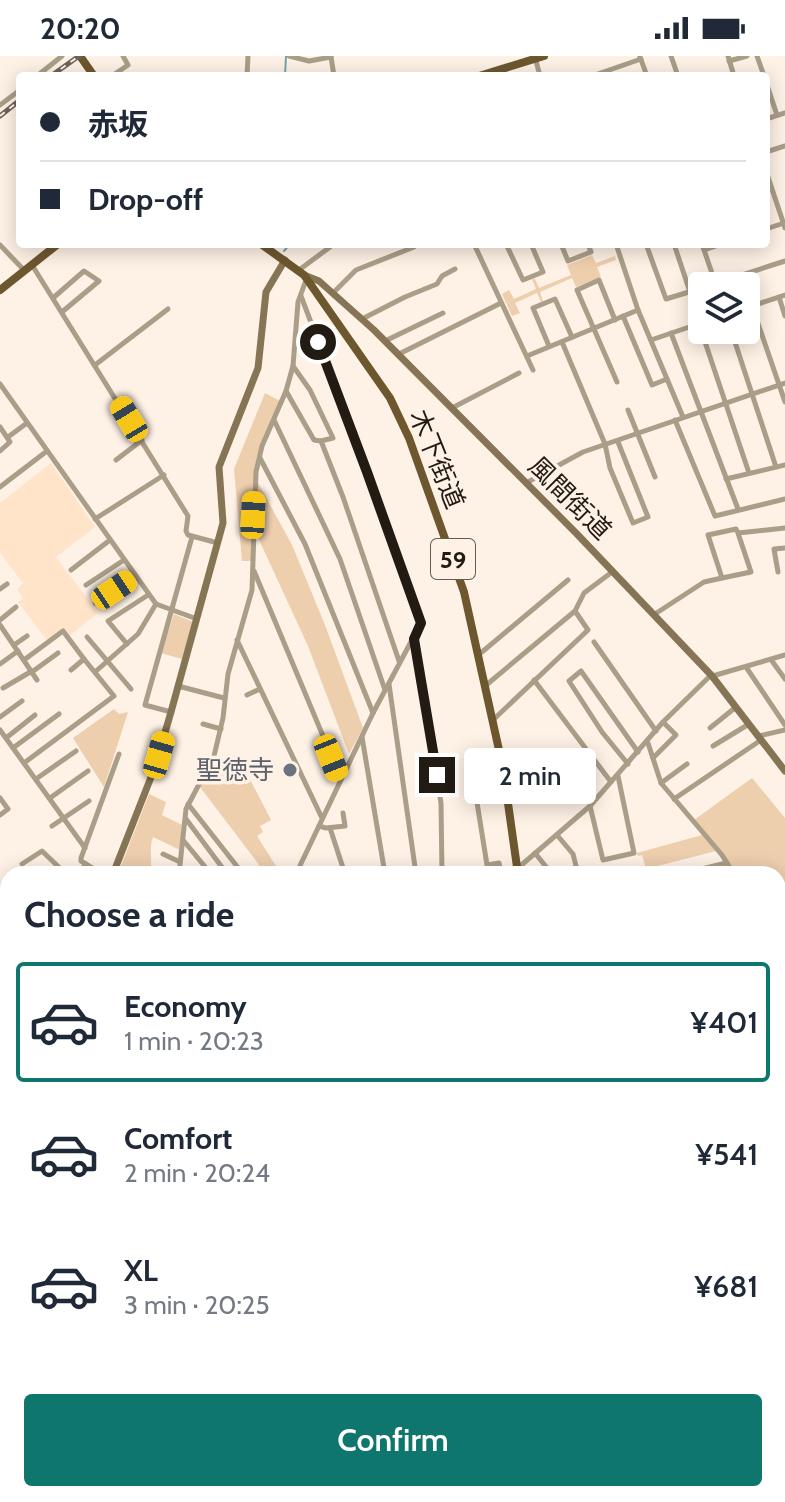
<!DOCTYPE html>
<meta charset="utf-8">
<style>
:root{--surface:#fff;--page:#f2f2f3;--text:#1f2937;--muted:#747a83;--line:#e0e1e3;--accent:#0f766e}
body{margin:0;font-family:Cabin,"Noto Sans JP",sans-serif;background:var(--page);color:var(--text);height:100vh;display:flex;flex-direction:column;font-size:30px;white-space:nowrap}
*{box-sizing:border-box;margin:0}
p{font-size:26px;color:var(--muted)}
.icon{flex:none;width:44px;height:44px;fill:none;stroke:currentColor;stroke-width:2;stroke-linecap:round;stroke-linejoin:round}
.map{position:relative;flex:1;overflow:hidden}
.panel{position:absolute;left:0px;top:810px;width:786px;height:636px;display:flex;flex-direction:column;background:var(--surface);border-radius:24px 24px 0 0;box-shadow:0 4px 20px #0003}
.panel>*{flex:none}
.banner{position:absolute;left:16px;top:16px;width:754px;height:176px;border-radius:8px;box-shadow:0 4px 20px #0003;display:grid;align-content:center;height:176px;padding:0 24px;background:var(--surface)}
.fabs{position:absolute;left:688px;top:216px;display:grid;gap:16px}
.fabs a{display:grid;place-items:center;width:72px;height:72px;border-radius:8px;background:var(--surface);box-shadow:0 4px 20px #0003;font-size:40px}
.end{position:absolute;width:36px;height:36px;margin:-18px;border:10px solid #221b13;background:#fff;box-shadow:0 0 0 4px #fff}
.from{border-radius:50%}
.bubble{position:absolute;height:56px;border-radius:8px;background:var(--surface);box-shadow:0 4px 20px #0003;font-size:26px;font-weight:600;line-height:56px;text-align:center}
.car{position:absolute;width:24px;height:48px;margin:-24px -12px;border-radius:10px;box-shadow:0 0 6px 2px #0007;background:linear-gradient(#f5c518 24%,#345 0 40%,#f5c518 0 76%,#345 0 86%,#f5c518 0)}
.banner b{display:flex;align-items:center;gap:28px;height:76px;font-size:30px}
.banner b+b{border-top:2px solid var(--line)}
.banner i{width:20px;height:20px;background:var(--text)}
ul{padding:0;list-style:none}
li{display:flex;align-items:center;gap:24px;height:120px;margin:0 16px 12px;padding:0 8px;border:4px solid transparent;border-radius:8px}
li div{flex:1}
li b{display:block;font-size:30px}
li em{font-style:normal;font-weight:600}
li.active{border-color:var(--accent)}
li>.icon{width:72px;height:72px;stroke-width:1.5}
h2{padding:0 24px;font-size:36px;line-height:96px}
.action{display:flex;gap:16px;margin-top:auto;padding:16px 24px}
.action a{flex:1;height:92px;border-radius:8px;background:var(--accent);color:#fff;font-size:32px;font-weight:600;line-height:92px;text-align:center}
.status{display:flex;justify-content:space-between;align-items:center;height:56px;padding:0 40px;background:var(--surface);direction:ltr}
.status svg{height:22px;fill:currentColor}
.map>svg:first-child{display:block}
.built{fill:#ffe4ca}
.green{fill:#edcead}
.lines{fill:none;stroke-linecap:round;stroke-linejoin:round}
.stream{stroke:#75a3ae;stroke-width:2}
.river{stroke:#98ddf1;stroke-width:11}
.street{stroke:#aa9e88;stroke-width:5}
.secondary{stroke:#867555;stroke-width:7}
.primary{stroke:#6d572f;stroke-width:8}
.rail-casing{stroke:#6c6359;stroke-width:5}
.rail{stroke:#fef1e5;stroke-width:2;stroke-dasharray:6;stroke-linecap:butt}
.route{stroke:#221b13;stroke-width:10}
.worship-dot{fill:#6b7280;stroke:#fef1e5;stroke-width:3}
.labels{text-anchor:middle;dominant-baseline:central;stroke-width:7;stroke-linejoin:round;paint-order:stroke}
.shield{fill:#fef1e5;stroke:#645b52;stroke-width:2}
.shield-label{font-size:24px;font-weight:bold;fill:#221b13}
.street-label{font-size:26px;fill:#221b13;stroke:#fef1e5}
.worship-label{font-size:26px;fill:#5b616d;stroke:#fef1e5;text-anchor:end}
</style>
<div class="status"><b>20:20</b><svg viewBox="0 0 49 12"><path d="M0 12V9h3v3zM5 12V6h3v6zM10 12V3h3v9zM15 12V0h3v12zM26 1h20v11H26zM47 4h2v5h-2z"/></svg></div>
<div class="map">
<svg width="785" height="1446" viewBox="0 0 785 1446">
<rect width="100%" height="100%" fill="#fef1e5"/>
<polygon class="built" points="51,407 95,471 56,501 98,557 69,580 63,573 47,584 18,546 23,542 17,533 23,527 0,497 0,447"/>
<g class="green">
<polygon points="592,199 596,207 615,200 616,204 597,211 601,221 576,231 572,222 540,236 543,245 541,246 537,237 515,247 520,257 512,260 502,238 509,234 514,243 536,233 532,223 535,223 539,232 571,219 567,209"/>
<polygon points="265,337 280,345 256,404 252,505 242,505 234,413"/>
<polygon points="257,425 292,489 325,569 363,672 349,698 308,590 255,475"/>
<polygon points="174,558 193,566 182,603 161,597"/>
<polygon points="114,653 119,658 128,656 104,731 73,682"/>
<polygon points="237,698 271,764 260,770 263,776 257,780 281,818 266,818 200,731 212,710"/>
<polygon points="752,722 785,762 785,870 778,870 778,818 736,818 694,764"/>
<path d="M149,738L166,746L162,759L182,769L180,794L153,781C148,793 154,807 149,818H118Z"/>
<polygon points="702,779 716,795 646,813 642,799 638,800 637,797"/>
</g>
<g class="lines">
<g class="stream">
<polyline points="285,20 286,0"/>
<polyline points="284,195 290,188"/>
</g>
<polyline class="river" points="77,1446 78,1438"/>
<g class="street">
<polyline points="289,0 309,5 331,1"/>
<polyline points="671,0 678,20"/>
<polyline points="728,0 734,20"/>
<polyline points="757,0 764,20"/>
<polyline points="331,1 334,20"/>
<polyline points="535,1 540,20"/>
<polyline points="640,1 647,20"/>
<polyline points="729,5 747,0"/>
<polyline points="37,20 62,0"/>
<polyline points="112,20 128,9 123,0"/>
<polyline points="247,20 248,0"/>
<polyline points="592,20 641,3"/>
<polyline points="766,26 777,59"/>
<polyline points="0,49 20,34"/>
<polyline points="766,63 785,57"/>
<polyline points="766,96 785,90"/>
<polyline points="766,115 785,172"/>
<polyline points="766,173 784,167"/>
<polyline points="474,188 533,314"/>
<polyline points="506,188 523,224 543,216 531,188"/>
<polyline points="561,188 568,205 591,196 588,188"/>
<polyline points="616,188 638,254 683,361"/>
<polyline points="646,188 666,243 702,232"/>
<polyline points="674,188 690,236"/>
<polyline points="702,188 716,229"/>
<polyline points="0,189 22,212"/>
<polyline points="704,194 722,188"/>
<polyline points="32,209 188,460 186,475 188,479 218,487"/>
<polyline points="299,214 334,188"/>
<polyline points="708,230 785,205"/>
<polyline points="333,237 356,214 414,191"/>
<polyline points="779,241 785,260"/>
<polyline points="53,242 84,215 99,225 62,256"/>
<polyline points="752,250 785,346"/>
<polyline points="746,252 785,239"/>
<polyline points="623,260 652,329 667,323"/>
<polyline points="362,263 405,241 437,228 442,220 455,213"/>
<polyline points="615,264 599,224 577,234 617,326"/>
<polyline points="699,268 749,417"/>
<polyline points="731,274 776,411"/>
<polyline points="671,277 738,453"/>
<polyline points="651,284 701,267"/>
<polyline points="385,285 443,257"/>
<polyline points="562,286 605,388 610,412 633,467 648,461 618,386"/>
<polyline points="549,290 533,252 555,243 572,281"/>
<polyline points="399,298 501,247"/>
<polyline points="527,300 638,254"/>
<polyline points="95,309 168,253"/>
<polyline points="293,310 310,334 333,382 321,385 343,441 399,605"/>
<polyline points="0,328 156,548 197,563"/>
<polyline points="286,335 314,384 321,385"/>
<polyline points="452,352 519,317"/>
<polyline points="628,354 655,421"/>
<polyline points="274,364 340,503 385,634"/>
<polyline points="675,364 715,460 785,443"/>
<polyline points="0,371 10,386 0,395"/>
<polyline points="8,381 27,367"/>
<polyline points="260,402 305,488 373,657"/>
<polyline points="116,404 142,384"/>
<polyline points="726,423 785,409"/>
<polyline points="526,427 583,396 785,327"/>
<polyline points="0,431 47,395"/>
<polyline points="95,463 164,419"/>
<polyline points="738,477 751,516 722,522 708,479 736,473 738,477 785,472"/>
<polyline points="71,514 110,484"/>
<polyline points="254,515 341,723"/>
<polyline points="778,516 774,493 785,492"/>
<polyline points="86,529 124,504"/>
<polyline points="0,533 7,528"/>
<polyline points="95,547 135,520"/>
<polyline points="655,558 704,526 722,522"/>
<polyline points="0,564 16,551"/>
<polyline points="0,569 37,624"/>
<polyline points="87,581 131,633"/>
<polyline points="237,584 322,762"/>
<polyline points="414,585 441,747 442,818"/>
<polyline points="594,586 656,675"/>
<polyline points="127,588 108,565 148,539"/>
<polyline points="14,589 27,580"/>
<polyline points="478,597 482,596 568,524"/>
<polyline points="24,604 63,575 84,603"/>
<polyline points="772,605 785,623"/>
<polyline points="0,608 18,595"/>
<polyline points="746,611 785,669"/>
<polyline points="32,616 58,597"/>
<polyline points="95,616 138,578 156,548"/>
<polyline points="534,624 611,726"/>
<polyline points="389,628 416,818"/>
<polyline points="178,630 224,642"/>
<polyline points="485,630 575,555 584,537 612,516"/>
<polyline points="3,632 32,615"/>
<polyline points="247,639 260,633"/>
<polyline points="171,656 145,649 192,481"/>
<polyline points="0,661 22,645"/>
<polyline points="493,664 588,574 575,555"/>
<polyline points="203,668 221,673"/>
<polyline points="710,672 736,651"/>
<polyline points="0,674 85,792"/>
<polyline points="759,680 785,674"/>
<polyline points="362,681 385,818"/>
<polyline points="6,682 35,659"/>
<polyline points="648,687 661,727 722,799 734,818"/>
<polyline points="713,690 749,668"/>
<polyline points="13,692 59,658"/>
<polyline points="653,702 676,679 664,667"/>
<polyline points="24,707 114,640 84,603 71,614"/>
<polyline points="628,708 602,676 569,625 581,615 638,696"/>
<polyline points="471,709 487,809 499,807 501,818"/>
<polyline points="36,723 76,695"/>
<polyline points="661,727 687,708"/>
<polyline points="0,742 8,753 0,759"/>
<polyline points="50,742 88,715"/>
<polyline points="674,743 761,684"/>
<polyline points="188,748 243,818"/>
<polyline points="590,750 603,804 634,797 618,720"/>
<polyline points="186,763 227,818"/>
<polyline points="52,770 89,745"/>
<polyline points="319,770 326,772 345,770 343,757"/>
<polyline points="330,772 345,818"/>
<polyline points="557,779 573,798 578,818"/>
<polyline points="183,784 211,818"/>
<polyline points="535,797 547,812 547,818"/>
<polyline points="163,798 180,806"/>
<polyline points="22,808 42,795 66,818"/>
<polyline points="78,818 86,808"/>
<polyline points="102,818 81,805 81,802 119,698"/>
<polyline points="179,818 186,753 214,700 223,662 228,618 252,534 256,416 262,390 286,335 293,310 298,246 306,224"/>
<polyline points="296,818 373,657 421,567 361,398 301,240"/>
<polyline points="511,818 590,750 663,666 709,621 785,599"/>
<polyline points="682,818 726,807"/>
<polyline points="0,840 8,844"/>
<polyline points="0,880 8,886"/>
<polyline points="778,882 785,882"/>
<polyline points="778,940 785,965"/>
<polyline points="0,967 8,968"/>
<polyline points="778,1054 785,1052"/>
<polyline points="0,1112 8,1110"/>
<polyline points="0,1116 8,1126"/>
<polyline points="778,1181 785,1179"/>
<polyline points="0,1191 8,1190"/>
<polyline points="0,1225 8,1223"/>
<polyline points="0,1254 8,1253"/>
<polyline points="0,1283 8,1282"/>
<polyline points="0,1310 8,1309"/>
<polyline points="778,1318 785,1316"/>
<polyline points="0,1339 8,1337"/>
<polyline points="0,1366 8,1365"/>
<polyline points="0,1399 8,1399"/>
<polyline points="7,1438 8,1427"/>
<polyline points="13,1438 15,1446"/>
<polyline points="73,1438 85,1440"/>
<polyline points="573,1438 575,1446"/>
<polyline points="734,1438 735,1446"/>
<polyline points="123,1446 124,1438"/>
<polyline points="147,1446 270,1438"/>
<polyline points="350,1446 445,1440"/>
</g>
<g class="secondary">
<polyline points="304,219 319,225 374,274 577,478 712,620 785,715"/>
<polyline points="113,818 155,711 171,656 223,467 219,411 258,312 266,236 285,204"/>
<polyline points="323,1438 323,1446"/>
</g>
<g class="primary">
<polyline points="80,0 94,20"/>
<polyline points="479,20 544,0"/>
<polyline points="261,188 304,219 390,342 409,382 464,536 503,712 518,818"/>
<polyline points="0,234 58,188"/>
<polyline points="610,1438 611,1446"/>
</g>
<g class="rail-casing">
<g id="rail">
<polyline points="51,20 79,0"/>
<polyline points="0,60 20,44"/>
</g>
</g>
<use href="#rail" class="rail"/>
</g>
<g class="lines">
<polyline class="route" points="318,286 367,416 421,567 414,583 437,719"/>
</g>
<circle class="worship-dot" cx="290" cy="714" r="8"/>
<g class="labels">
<rect class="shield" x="431" y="483" width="44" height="40" rx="6"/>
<g class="shield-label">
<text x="453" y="503">59</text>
</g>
<g class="street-label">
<text transform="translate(437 403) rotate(68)">木下街道</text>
<text transform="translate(570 442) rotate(45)">風間街道</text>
</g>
<g class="worship-label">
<text x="274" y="714">聖徳寺</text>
</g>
</g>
</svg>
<div class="fabs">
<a><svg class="icon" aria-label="layers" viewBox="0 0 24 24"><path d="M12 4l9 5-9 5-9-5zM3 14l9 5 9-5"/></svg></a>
</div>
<i class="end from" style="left:318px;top:286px"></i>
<i class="end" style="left:437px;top:719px"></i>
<div class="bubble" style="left:464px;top:692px;width:132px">2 min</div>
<i class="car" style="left:129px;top:363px;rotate:329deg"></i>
<i class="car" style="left:253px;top:459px;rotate:3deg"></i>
<i class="car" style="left:114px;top:534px;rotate:56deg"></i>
<i class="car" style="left:159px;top:699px;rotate:16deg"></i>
<i class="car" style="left:331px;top:702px;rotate:158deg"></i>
<div class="banner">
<b><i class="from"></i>赤坂</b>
<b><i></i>Drop-off</b>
</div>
<section class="panel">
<h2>Choose a ride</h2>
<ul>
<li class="active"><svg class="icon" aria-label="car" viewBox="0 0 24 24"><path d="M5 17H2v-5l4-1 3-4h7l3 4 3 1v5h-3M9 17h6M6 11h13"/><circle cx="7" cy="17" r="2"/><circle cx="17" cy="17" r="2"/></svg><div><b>Economy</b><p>1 min · 20:23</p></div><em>¥401</em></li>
<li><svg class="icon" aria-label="car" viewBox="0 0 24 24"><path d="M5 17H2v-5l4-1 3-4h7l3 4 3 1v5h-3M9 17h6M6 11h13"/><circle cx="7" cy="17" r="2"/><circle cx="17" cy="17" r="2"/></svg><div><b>Comfort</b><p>2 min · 20:24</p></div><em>¥541</em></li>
<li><svg class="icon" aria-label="car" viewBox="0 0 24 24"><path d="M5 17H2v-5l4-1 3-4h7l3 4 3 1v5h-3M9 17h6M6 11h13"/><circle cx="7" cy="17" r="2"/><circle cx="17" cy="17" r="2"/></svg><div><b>XL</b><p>3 min · 20:25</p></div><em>¥681</em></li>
</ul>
<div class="action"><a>Confirm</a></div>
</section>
</div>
